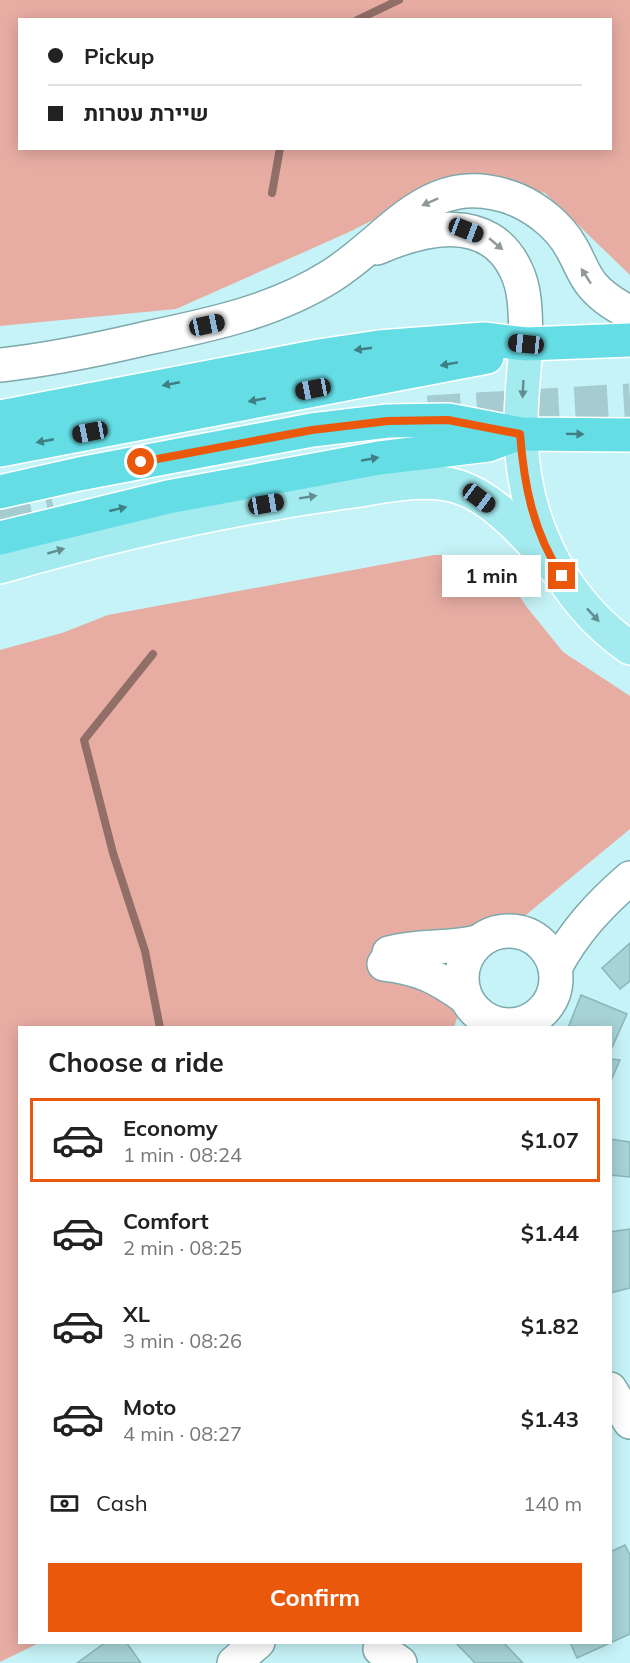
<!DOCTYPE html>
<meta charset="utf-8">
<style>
:root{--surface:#fff;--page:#f2f2f2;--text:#222;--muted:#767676;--line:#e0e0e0;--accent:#ea580c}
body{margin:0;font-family:Mulish,Heebo,sans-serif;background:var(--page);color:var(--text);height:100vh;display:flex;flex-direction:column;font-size:22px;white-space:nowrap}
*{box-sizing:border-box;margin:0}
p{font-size:20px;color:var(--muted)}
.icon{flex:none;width:33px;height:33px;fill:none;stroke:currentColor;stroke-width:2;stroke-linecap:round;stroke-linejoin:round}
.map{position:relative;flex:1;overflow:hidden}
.sheet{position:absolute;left:18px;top:1026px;width:594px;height:618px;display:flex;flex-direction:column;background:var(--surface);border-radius:0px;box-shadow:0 3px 15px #0003}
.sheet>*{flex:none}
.banner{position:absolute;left:18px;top:18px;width:594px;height:132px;border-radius:0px;box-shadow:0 3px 15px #0003;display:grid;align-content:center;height:132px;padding:0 30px;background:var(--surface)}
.end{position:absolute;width:27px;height:27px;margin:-14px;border:8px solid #ea580c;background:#fff;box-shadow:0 0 0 3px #fff}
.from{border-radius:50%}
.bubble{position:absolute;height:42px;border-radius:0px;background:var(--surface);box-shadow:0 3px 15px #0003;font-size:20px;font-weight:700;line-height:42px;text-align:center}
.car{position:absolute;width:18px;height:36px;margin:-18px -9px;border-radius:8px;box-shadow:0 0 4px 2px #0007;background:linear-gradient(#222 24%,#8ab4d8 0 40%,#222 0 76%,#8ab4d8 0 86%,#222 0)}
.banner b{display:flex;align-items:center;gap:21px;height:57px;font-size:22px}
.banner b+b{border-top:2px solid var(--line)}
.banner i{width:15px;height:15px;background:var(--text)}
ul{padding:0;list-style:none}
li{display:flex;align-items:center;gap:18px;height:84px;margin:0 12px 9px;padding:0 18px;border:3px solid transparent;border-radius:0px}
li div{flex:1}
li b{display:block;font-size:22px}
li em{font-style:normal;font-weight:700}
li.selected{border-color:var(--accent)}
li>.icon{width:54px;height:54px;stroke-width:1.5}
h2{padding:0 30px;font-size:27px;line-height:72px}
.pay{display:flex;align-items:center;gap:15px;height:66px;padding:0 30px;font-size:22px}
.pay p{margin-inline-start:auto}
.cta{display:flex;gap:12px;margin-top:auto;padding:12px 30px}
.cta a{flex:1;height:69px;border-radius:0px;background:var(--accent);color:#fff;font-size:24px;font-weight:700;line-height:69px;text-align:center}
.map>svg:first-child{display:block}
.green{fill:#e7ada3;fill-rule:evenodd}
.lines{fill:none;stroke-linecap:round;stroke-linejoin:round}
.stream{stroke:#916e68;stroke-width:8}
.building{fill:#a7d3d6;stroke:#8bb6b9;stroke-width:1.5}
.highway-tunnel{stroke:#a5ccd0;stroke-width:33;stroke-dasharray:33 16;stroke-linecap:butt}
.minor-casing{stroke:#7da9ac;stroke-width:36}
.major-casing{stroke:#fff;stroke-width:36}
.highway-casing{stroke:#fff;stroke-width:36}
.minor{stroke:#fff;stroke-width:33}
.major{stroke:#a3ebef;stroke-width:33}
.highway{stroke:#65dde5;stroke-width:33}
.oneway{fill:#90989a}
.oneway2{fill:#3f7f84}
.oneway3{fill:#628e92}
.route{stroke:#ea580c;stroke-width:8}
</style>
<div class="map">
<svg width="630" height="1663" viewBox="0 0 630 1663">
<rect width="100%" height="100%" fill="#c6f3f7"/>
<g class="green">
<path d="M0,0H630V275L545,193L464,175L347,233L176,309L0,326ZM20,20H610V148H20Z"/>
<polygon points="434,555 491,555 526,606 563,652 630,696 630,829 481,952 454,1027 20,1028 20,1642 39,1643 0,1662 0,650 62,633 108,615"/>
</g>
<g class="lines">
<g class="stream">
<polyline points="357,20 399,0"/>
<polyline points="272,193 280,148"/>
<polyline points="153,654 84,740 113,853 145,951 160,1028"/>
</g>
</g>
<g class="building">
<polygon points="630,943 630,981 620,989 602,968"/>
<polygon points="581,995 627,1014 610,1052 610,1028 568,1028"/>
<polygon points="610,1059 620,1060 610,1083"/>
<polygon points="610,1139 630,1142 630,1177 610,1175"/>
<polygon points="630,1229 630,1288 610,1293 610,1232"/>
<polygon points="625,1545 630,1555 630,1634 577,1658 570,1642 610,1642 610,1552"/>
<polygon points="106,1642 126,1642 141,1663 77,1663"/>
<polygon points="455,1642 503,1642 523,1663 475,1663"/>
</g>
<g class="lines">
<g class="highway-tunnel">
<polyline points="428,412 630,400"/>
<polyline points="0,521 54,509"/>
</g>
<g class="minor-casing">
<g id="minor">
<path d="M377,248C425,227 489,212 516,270C527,292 525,320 526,344"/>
<path d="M0,365C48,360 96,350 143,339C209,325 274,312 331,276C393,237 431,165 517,200C538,209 560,227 571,247C579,260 583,275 593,286C603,298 617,306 630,313"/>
<circle cx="509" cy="978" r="47"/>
<path d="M389,953C421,945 446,949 477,942"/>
<path d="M384,964C419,968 437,977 465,997"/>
<path d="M555,968C574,932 599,905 630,878"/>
<polyline points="610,1389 630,1422"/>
<polyline points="380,1649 400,1663"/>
<polyline points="234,1663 258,1642"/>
</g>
</g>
<g class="major-casing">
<g id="major">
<path d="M526,344C524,374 520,405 521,436C523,519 560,599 630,648"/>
<path d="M0,567C114,534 229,508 346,492C382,487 424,476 459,487C497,499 536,546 562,576"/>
</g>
</g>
<g class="highway-casing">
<g id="highway">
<polyline points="0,417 319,356 379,347 484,339 526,344 630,340"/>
<polyline points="0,450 487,357"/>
<polyline points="0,492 79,474 312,430 388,421 448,420 521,434 630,435"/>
<polyline points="0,538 168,497 379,458 488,445 512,436"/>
</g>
</g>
<use href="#minor" class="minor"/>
<use href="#major" class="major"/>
<use href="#highway" class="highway"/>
</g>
<defs><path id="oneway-solid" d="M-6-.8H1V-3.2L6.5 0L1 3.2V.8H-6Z" transform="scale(1.5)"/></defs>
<g class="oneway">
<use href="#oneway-solid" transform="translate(430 202) rotate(156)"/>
<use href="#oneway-solid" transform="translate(496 244) rotate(40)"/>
<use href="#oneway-solid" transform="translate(586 276) rotate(-123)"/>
</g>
<g class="oneway2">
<use href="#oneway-solid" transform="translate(363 349) rotate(172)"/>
<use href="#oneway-solid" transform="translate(449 364) rotate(170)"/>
<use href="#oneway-solid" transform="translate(171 384) rotate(169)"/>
<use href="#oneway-solid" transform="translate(257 400) rotate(169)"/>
<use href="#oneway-solid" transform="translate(575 434) rotate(1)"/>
<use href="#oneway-solid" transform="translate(45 441) rotate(169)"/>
<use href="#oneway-solid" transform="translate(370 459) rotate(-10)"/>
<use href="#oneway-solid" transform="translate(118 509) rotate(-13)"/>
</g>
<g class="oneway3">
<use href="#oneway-solid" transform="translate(523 389) rotate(93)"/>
<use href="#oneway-solid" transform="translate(308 497) rotate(-9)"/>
<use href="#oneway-solid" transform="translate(56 551) rotate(-16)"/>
<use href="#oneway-solid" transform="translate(593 615) rotate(47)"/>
</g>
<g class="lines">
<path class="route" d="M141,462L312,430L388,421L448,420L520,434C524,485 533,532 562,576"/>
</g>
</svg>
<i class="end from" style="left:141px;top:462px"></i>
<i class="end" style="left:562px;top:576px"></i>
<div class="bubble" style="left:442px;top:555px;width:99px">1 min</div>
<i class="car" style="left:466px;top:230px;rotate:111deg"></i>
<i class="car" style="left:207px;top:325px;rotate:78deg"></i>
<i class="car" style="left:526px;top:344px;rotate:276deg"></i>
<i class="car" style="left:313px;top:389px;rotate:259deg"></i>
<i class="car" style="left:90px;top:432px;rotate:259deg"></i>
<i class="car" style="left:479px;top:498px;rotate:127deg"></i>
<i class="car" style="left:266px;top:504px;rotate:80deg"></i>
<div class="banner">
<b><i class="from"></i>Pickup</b>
<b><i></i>שיירת עטרות</b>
</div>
<section class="sheet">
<h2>Choose a ride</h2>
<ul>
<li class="selected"><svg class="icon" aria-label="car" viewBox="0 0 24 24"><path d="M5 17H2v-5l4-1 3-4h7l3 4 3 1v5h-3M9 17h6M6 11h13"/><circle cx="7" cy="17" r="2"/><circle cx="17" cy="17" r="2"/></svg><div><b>Economy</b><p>1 min · 08:24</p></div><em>$1.07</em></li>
<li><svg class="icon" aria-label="car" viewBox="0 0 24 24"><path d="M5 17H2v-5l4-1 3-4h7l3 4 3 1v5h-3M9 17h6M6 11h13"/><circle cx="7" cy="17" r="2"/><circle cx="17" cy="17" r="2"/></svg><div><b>Comfort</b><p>2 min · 08:25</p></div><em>$1.44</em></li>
<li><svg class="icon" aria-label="car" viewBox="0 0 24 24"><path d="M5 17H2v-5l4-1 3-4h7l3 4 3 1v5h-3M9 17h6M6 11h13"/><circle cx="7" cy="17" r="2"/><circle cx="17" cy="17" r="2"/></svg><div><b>XL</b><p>3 min · 08:26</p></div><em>$1.82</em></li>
<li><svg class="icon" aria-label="car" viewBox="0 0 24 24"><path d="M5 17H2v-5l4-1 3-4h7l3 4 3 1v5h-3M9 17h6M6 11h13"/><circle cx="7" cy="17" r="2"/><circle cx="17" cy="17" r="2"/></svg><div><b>Moto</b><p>4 min · 08:27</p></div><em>$1.43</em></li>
</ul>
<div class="pay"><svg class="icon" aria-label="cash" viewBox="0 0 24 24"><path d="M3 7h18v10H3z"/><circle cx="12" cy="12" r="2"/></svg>Cash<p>140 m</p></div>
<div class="cta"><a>Confirm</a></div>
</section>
</div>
